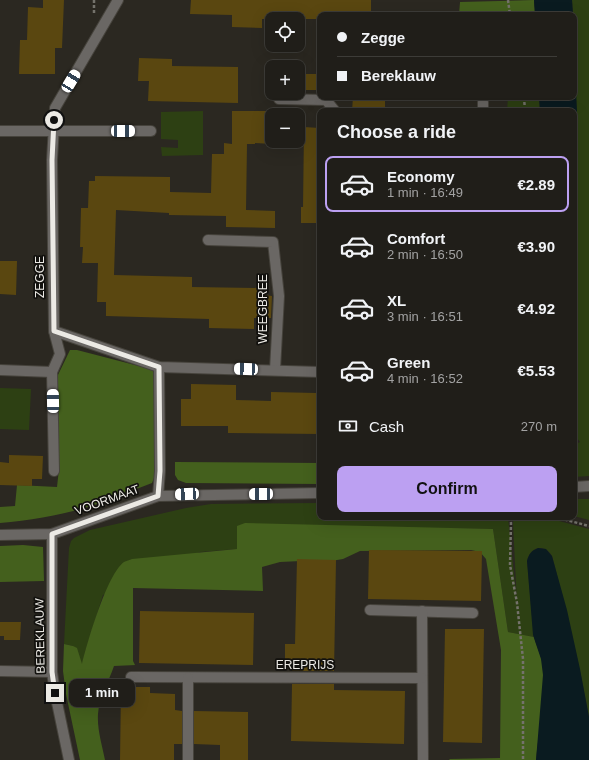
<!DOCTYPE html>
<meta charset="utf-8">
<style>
:root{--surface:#201e19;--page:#282722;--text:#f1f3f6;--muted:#a2a2a2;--line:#3d3c38;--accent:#bca0f2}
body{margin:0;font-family:Helvetica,sans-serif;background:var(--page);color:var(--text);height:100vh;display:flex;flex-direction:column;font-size:15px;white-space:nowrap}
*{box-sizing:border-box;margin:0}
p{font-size:13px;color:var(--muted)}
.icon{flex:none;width:22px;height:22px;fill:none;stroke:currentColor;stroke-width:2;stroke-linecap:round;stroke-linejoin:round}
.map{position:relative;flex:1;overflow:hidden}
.panel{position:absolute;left:317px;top:108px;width:260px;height:412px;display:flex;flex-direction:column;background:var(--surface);border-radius:8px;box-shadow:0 4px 16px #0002,0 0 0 1px var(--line)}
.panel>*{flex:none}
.banner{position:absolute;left:317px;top:12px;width:260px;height:88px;border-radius:8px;box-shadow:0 4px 16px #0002,0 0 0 1px var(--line);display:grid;align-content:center;height:88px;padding:0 20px;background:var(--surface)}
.controls{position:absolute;left:265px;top:12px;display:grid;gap:8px}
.controls a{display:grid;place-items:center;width:40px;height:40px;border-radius:8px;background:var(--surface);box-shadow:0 4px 16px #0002,0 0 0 1px var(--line);font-size:20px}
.end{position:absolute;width:18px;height:18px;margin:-9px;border:5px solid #eceae5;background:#111;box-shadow:0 0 0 2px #111}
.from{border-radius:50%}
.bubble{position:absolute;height:28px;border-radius:8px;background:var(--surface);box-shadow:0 4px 16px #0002,0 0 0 1px var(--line);font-size:13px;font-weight:600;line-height:28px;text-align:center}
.car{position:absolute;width:12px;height:24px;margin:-12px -6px;border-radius:5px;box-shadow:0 0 3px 1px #0007;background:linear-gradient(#fff 24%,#345 0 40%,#fff 0 76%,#345 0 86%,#fff 0)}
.banner b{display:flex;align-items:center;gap:14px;height:38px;font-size:15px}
.banner b+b{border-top:1px solid var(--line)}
.banner i{width:10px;height:10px;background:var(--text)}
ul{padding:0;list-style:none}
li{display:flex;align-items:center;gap:12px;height:56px;margin:0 8px 6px;padding:0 12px;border:2px solid transparent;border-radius:8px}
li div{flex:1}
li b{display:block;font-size:15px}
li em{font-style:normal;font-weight:600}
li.selected{border-color:var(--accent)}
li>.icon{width:36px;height:36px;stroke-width:1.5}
h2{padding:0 20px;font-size:18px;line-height:48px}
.pay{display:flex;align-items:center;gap:10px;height:44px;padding:0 20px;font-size:15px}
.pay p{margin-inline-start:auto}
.button{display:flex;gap:8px;margin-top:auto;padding:8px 20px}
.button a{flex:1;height:46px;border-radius:8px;background:var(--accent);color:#111;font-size:16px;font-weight:600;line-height:46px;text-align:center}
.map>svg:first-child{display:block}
.green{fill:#2d4013}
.forest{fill:#44601d}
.water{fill:#0a1b20}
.building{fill:#5a4710}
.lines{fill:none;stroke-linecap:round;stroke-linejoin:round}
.minor-casing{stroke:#46433c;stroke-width:12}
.path{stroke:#74726b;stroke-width:2.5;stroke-dasharray:3 2;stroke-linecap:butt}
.minor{stroke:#6a6764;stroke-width:10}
.route{stroke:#eceae5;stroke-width:5}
.labels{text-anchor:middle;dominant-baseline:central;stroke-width:3.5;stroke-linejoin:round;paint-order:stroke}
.street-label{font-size:12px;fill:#eceae5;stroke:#12110e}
</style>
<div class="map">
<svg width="589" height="760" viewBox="0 0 589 760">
<rect width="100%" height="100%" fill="#2b2821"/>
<g class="green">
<polygon points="572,0 589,0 589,476 574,477 574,445 580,442 577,438 574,437 574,203 576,175 578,134 575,80 574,15 573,15"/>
<polygon points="508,97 539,97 540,111 507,111"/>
<polygon points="203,111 203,155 162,156 161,147 178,148 178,140 161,139 161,112"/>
<polygon points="0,388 31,389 29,430 0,429"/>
<polygon points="574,499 589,499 589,520 574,516"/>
<path d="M320,503V517H508L517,603L513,523L514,517H544L589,529V717C579,662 566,609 552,556C544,543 530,547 527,561L534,637L508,632L493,529L237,526V549L200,552L103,595L85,652L82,665L73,646L64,644L69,548L71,541L74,538L90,530L186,508L211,504Z"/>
</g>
<g class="forest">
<polygon points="534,0 535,15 459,15 460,2"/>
<path d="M70,350H77L158,371L154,478L152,483C133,490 114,499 94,505C64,515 32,520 0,523V507L15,506L17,485L57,487L59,469L57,377Z"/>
<polygon points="175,462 320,463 320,484 186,483 178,480 175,475"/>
<path d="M245,523L493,529L508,632L534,637C536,645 540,653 542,661C547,693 539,728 536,760H449L450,759L500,758L501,650L486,559L480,552L471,550L360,551L343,559L325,562L301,561L280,562L262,567L263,591L133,588V661L135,665H136L114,666C109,681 99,698 98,714C97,729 102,745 105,760H80L66,694L63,671L64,644L73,646L77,648L82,664C87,643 107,574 124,562C126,561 130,560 132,559L237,549V526Z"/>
<polygon points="23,545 43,547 44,581 0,582 0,546"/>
</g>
<g class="water">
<polygon points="534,0 572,0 573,15 535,15"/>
<polygon points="574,47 578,134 576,175 574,203 574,111 540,111 539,97 574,97"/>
<path d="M538,548L546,549L552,556L567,610L580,669L589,717V760H536L543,675L541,659L533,635L527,561C529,554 531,551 538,548Z"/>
</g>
<g class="building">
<polygon points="43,0 64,0 62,48 55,48 55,74 19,74 20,40 27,40 28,7 43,8"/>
<polygon points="191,0 371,0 371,15 320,15 320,19 262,19 262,28 232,27 232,15 190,14"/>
<polygon points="139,58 172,59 172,66 238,67 238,103 148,101 149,81 138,81"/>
<rect x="298" y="74" width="22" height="16"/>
<polygon points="353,97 385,97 385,111 352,111"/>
<polygon points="232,111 273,111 273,115 272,115 272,144 255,143 255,144 247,144 246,210 275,211 275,228 226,227 226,216 169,215 169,213 116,210 114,275 192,277 192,287 264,288 264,295 272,296 271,318 254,318 254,329 209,328 209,319 106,316 106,302 97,302 98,263 82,263 83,247 80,247 81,208 88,208 89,181 95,181 95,176 170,177 170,192 211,193 212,154 224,154 224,143 232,144"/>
<polygon points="304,127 320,128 320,223 301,223 301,207 303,207"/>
<polygon points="0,261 17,261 16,295 0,294"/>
<polygon points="191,384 236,385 236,400 271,401 271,392 316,393 316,408 320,408 320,434 228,433 228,426 181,426 181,399 191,399"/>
<polygon points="9,455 43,456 42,479 32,479 32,486 0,485 0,462 9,463"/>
<polygon points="369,550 482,551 481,601 368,599"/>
<polygon points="297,559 336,560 334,671 292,671 292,662 285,661 285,644 295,644"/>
<polygon points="140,611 254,613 253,665 139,663"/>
<polygon points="0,622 21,622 20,640 4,640 4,636 0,636"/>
<polygon points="445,629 484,629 482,743 443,742"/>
<polygon points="292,684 334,684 334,690 405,691 404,744 291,741"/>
<polygon points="121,687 150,687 150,693 175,694 175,710 182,711 182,744 174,744 174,760 120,760"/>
<polygon points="194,711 248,712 248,760 220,760 220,745 194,744"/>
</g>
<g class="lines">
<g class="minor-casing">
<g id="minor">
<polyline points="279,99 326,100 335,111"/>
<polyline points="483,111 483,102"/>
<polyline points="0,131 151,131"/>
<polyline points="208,240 273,242 279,296 275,370"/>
<polyline points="54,331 159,367 320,372"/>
<polyline points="0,370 52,372"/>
<polyline points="54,471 52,372 60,354 54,331 52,160 55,108 118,0"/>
<polyline points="574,487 589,486"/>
<polyline points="158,496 160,471 159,367"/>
<polyline points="52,534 52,672 55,693 69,760"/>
<polyline points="0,535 52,534 158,496 320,493"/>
<polyline points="370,610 473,613"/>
<polyline points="422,611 423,760"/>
<polyline points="0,671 52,672"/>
<polyline points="131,677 422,678"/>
<polyline points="188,760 188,678"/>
</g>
</g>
<g class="path">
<polyline points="94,0 94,13"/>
<polyline points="508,0 510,15"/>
<polyline points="524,97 525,111"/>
<polyline points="510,517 511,523 510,565 517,603 523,659 523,760"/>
<polyline points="555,517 589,526"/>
</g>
<use href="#minor" class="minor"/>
</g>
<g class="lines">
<polyline class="route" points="54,120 52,160 54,331 159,367 160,471 158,496 52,534 52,672 55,693"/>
</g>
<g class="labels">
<g class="street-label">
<text transform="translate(40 277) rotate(-90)">ZEGGE</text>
<text transform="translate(263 309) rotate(-90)">WEEGBREE</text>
<text transform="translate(107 500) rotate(-20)">VOORMAAT</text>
<text transform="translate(40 636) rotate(-91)">BEREKLAUW</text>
<text x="305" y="665">EREPRIJS</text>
</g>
</g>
</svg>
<div class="controls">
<a><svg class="icon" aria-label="locate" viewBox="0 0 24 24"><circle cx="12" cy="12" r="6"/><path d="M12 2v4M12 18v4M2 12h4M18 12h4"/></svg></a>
<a>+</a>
<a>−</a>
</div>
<i class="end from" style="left:54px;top:120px"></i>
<i class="end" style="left:55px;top:693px"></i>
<div class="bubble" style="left:69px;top:679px;width:66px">1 min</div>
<i class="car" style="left:71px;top:81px;rotate:31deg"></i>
<i class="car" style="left:123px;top:131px;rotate:90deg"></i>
<i class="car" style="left:246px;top:369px;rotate:272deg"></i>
<i class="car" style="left:53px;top:401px;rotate:359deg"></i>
<i class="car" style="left:187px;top:494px;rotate:267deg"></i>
<i class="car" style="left:261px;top:494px;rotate:269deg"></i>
<div class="banner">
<b><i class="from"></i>Zegge</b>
<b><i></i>Bereklauw</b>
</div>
<section class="panel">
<h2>Choose a ride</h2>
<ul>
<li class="selected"><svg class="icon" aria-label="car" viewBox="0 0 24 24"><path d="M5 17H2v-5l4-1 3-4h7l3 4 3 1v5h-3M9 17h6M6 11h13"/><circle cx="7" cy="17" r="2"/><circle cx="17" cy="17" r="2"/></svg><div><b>Economy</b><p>1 min · 16:49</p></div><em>€2.89</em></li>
<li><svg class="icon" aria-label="car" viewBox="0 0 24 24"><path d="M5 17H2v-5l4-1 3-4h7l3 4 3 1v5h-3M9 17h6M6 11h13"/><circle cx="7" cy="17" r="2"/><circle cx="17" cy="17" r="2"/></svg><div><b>Comfort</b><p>2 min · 16:50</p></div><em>€3.90</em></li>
<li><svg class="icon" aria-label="car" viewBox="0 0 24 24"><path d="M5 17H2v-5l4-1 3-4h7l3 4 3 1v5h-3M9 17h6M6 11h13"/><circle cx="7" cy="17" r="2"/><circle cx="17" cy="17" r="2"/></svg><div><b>XL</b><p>3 min · 16:51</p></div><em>€4.92</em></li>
<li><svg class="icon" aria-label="car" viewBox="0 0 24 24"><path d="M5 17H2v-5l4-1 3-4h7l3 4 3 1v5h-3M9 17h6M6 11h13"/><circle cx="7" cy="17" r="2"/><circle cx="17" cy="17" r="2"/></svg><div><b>Green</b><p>4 min · 16:52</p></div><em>€5.53</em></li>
</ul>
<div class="pay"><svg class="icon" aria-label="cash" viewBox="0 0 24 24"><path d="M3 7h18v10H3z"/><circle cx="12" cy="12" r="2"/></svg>Cash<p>270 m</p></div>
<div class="button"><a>Confirm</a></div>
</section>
</div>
